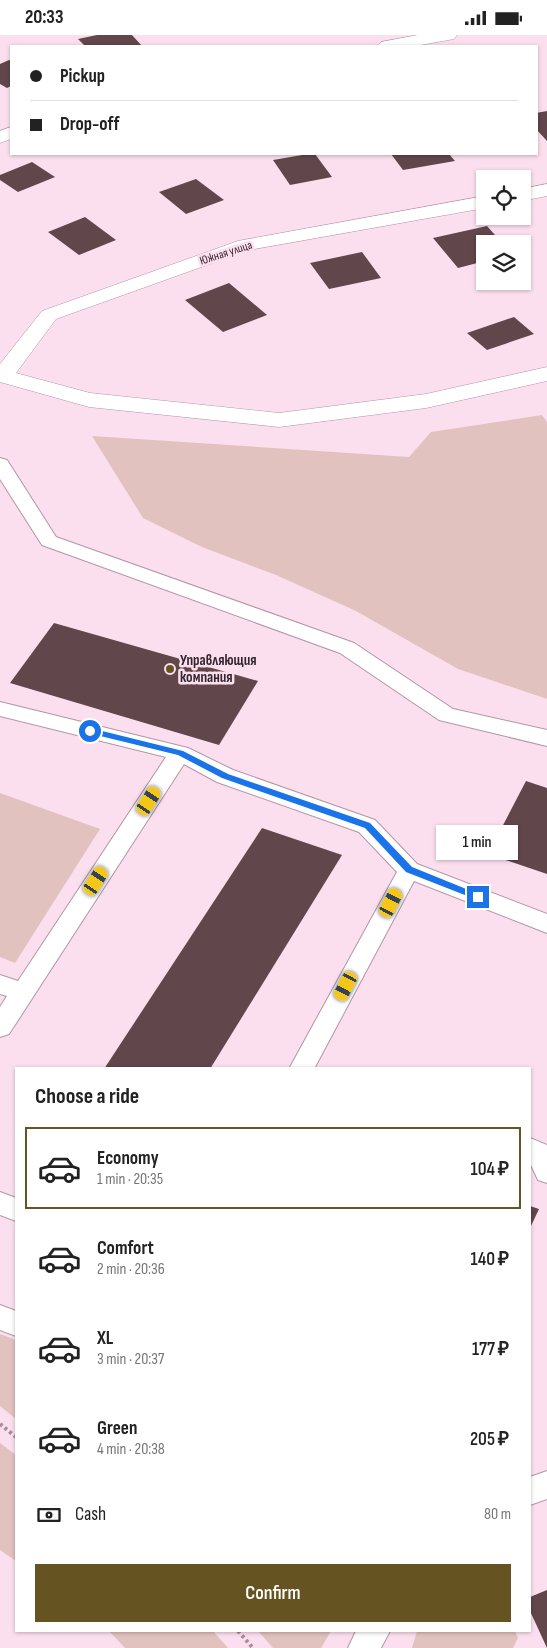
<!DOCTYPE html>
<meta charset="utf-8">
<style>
:root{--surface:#fff;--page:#f2f2f2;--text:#222;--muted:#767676;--line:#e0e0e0;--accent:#655422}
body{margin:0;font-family:"Sofia Sans Condensed",sans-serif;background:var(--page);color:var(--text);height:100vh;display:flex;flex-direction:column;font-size:19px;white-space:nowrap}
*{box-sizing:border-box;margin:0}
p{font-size:16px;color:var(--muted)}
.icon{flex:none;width:28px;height:28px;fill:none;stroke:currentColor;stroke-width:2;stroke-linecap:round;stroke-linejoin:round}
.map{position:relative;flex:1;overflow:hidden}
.side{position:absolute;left:15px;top:1032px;width:516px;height:565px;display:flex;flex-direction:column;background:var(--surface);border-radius:0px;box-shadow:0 1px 4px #0004}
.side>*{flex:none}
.banner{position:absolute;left:10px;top:10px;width:528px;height:110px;border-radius:0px;box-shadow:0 1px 4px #0004;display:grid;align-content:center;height:110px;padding:0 20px;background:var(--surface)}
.controls{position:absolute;left:476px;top:135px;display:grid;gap:10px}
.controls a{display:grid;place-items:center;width:55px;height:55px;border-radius:0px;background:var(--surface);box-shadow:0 1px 4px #0004;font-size:25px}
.end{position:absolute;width:22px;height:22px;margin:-11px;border:6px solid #1a73e8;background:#fff;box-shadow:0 0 0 2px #fff}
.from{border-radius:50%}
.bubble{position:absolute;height:35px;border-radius:0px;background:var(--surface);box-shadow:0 1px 4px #0004;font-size:16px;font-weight:600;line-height:35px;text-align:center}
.car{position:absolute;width:15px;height:30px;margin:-15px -8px;border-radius:6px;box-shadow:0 0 4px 1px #0007;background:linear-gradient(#f5c518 24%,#345 0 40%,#f5c518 0 76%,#345 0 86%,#f5c518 0)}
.banner b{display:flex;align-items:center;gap:18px;height:48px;font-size:19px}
.banner b+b{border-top:1px solid var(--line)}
.banner i{width:12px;height:12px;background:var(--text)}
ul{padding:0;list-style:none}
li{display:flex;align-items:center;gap:15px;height:82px;margin:0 10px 8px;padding:0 10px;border:2px solid transparent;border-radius:0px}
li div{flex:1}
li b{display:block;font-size:19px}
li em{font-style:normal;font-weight:600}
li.selected{border-color:var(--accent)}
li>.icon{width:45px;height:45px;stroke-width:1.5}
h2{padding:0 20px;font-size:22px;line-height:60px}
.pay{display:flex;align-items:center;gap:12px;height:55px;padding:0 20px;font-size:19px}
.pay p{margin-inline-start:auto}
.cta{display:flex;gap:10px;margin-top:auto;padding:10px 20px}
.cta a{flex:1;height:58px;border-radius:0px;background:var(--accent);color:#fff;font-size:20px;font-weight:600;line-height:58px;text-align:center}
.status{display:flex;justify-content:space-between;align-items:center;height:35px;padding:0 25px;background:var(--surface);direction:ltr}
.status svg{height:14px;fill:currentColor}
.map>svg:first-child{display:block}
.green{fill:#e2c2be}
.building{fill:#61464b}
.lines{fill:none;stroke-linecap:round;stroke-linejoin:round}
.lane-casing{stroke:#b196a4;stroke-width:2}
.street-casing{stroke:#b196a4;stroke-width:1}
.path{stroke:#a58f9a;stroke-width:4;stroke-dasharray:3 3;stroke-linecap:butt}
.lane{fill:#fff;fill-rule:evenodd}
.street{fill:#fff;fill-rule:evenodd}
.route{fill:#1a73e8}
.poi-dot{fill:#655422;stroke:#fcdfee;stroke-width:2}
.labels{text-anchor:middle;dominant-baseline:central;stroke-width:5;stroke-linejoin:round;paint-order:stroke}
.far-street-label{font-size:12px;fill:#32272d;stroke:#fcdfee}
.poi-label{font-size:15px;font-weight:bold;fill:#32272d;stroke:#fcdfee;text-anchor:start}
</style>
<div class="status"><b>20:33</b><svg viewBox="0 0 49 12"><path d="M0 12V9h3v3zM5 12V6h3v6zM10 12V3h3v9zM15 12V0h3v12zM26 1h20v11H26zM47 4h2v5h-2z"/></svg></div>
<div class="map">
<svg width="547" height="1613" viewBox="0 0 547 1613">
<rect width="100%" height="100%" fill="#fcdfee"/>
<g class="green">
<polygon points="542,380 547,387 547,664 458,634 356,576 276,540 202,512 143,483 92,401 409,422 431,397"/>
<polygon points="0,758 100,794 15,928 0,922"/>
<polygon points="0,1299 16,1305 16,1384 0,1371"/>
<polygon points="0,1408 16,1420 16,1526 0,1515"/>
<polygon points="109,1596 213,1596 228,1613 125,1613"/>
<polygon points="258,1596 331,1596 321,1613 273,1613"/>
<polygon points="417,1596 515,1596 518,1603 513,1613 412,1613"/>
</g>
<g class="building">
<polygon points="97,0 132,0 142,11 85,11 78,4"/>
<polygon points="9,25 11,26 11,51 7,53 0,49 0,29"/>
<polygon points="547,76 547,106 536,94 536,78"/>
<polygon points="308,119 315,119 332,142 290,150 273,125"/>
<polygon points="391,119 449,119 455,126 403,135"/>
<polygon points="32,127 55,142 18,157 0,145 0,140"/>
<polygon points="196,144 224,165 186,179 159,157"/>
<polygon points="85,182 116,205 79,220 48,197"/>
<polygon points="487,191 503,209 485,209 485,226 458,233 433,203"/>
<polygon points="362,217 381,243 329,254 310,228"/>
<polygon points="229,248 267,280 223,297 185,265"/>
<polygon points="514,282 534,299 487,315 467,298"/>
<polygon points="54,588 258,646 219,710 10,648"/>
<polygon points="526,746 547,753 547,839 488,819"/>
<polygon points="262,793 342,820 210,1034 104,1034"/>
<polygon points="530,1171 539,1174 530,1193"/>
<polygon points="547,1555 547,1613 530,1576 530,1562"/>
</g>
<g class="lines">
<g class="lane-casing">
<g id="lane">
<polygon points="0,423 7,425 56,502 354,608 453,674 547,695 547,711 439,685 340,618 42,510 0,444"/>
<polygon points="0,667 188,713 233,735 375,785 417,829 547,879 547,898 414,846 314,1034 289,1034 397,837 359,797 217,747 184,729 9,999 0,1002 0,972 7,961 0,959 0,940 18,946 166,722 0,681"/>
<polygon points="530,1103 547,1110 547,1148 538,1145 530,1128"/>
<polygon points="0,1157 16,1163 16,1186 0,1180"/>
<polygon points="0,1270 16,1276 16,1301 0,1295"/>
<polygon points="547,1436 547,1464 530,1470 530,1442"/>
<polygon points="356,1596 390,1596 381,1613 348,1613"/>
</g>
</g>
<g class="street-casing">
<g id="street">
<polygon points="418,0 457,0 454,4 415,11 378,11 381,7"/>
<polygon points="11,92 11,104 0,108 0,96"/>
<polygon points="547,149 547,161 522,166 522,154"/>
<polygon points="485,161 485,173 249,215 56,284 16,338 90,358 279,378 426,359 547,332 547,346 426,373 279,392 89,372 0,347 0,329 42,276 238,206"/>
</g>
</g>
<g class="path">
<polyline points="0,1389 16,1402"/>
<polyline points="238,1596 253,1613"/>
</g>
<use href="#lane" class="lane"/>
<use href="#street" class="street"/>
</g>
<polygon class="route" points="90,693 183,716 228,739 370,788 412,832 481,860 482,862 478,865 475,864 406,837 365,793 222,743 178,720 88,698 88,694"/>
<circle class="poi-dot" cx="170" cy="634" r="5"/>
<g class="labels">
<g class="far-street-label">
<text transform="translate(226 218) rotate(-18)">Южная улица</text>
</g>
<g class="poi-label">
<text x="180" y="625">Управляющия<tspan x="180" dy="17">компания</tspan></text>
</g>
</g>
</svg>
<div class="controls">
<a><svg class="icon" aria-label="locate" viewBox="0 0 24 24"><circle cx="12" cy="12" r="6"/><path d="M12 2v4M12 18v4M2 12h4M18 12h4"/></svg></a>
<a><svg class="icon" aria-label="layers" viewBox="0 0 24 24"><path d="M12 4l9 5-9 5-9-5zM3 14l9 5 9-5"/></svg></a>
</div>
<i class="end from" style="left:90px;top:696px"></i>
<i class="end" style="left:478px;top:862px"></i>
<div class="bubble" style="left:436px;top:790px;width:82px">1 min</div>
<i class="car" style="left:149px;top:766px;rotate:33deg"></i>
<i class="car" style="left:96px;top:846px;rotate:33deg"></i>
<i class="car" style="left:391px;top:868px;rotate:28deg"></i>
<i class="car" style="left:346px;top:951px;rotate:208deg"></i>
<div class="banner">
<b><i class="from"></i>Pickup</b>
<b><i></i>Drop-off</b>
</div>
<section class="side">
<h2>Choose a ride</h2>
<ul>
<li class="selected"><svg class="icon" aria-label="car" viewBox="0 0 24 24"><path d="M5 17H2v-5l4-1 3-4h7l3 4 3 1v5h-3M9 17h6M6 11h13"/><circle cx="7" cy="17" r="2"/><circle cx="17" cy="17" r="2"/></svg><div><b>Economy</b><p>1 min · 20:35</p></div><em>104 ₽</em></li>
<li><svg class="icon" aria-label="car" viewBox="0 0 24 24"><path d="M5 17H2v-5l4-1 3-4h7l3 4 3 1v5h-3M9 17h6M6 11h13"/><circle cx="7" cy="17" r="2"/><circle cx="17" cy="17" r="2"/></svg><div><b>Comfort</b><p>2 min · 20:36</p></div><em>140 ₽</em></li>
<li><svg class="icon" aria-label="car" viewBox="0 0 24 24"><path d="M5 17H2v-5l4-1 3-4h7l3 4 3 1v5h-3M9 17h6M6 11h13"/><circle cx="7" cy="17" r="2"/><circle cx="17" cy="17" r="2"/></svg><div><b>XL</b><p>3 min · 20:37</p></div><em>177 ₽</em></li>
<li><svg class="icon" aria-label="car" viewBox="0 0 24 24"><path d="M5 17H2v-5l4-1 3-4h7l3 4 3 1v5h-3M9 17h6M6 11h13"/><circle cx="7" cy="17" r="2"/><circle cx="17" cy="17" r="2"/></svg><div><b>Green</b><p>4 min · 20:38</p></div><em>205 ₽</em></li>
</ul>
<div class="pay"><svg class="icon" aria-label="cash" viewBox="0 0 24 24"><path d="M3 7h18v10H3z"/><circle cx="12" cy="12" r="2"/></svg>Cash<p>80 m</p></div>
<div class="cta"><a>Confirm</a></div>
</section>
</div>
